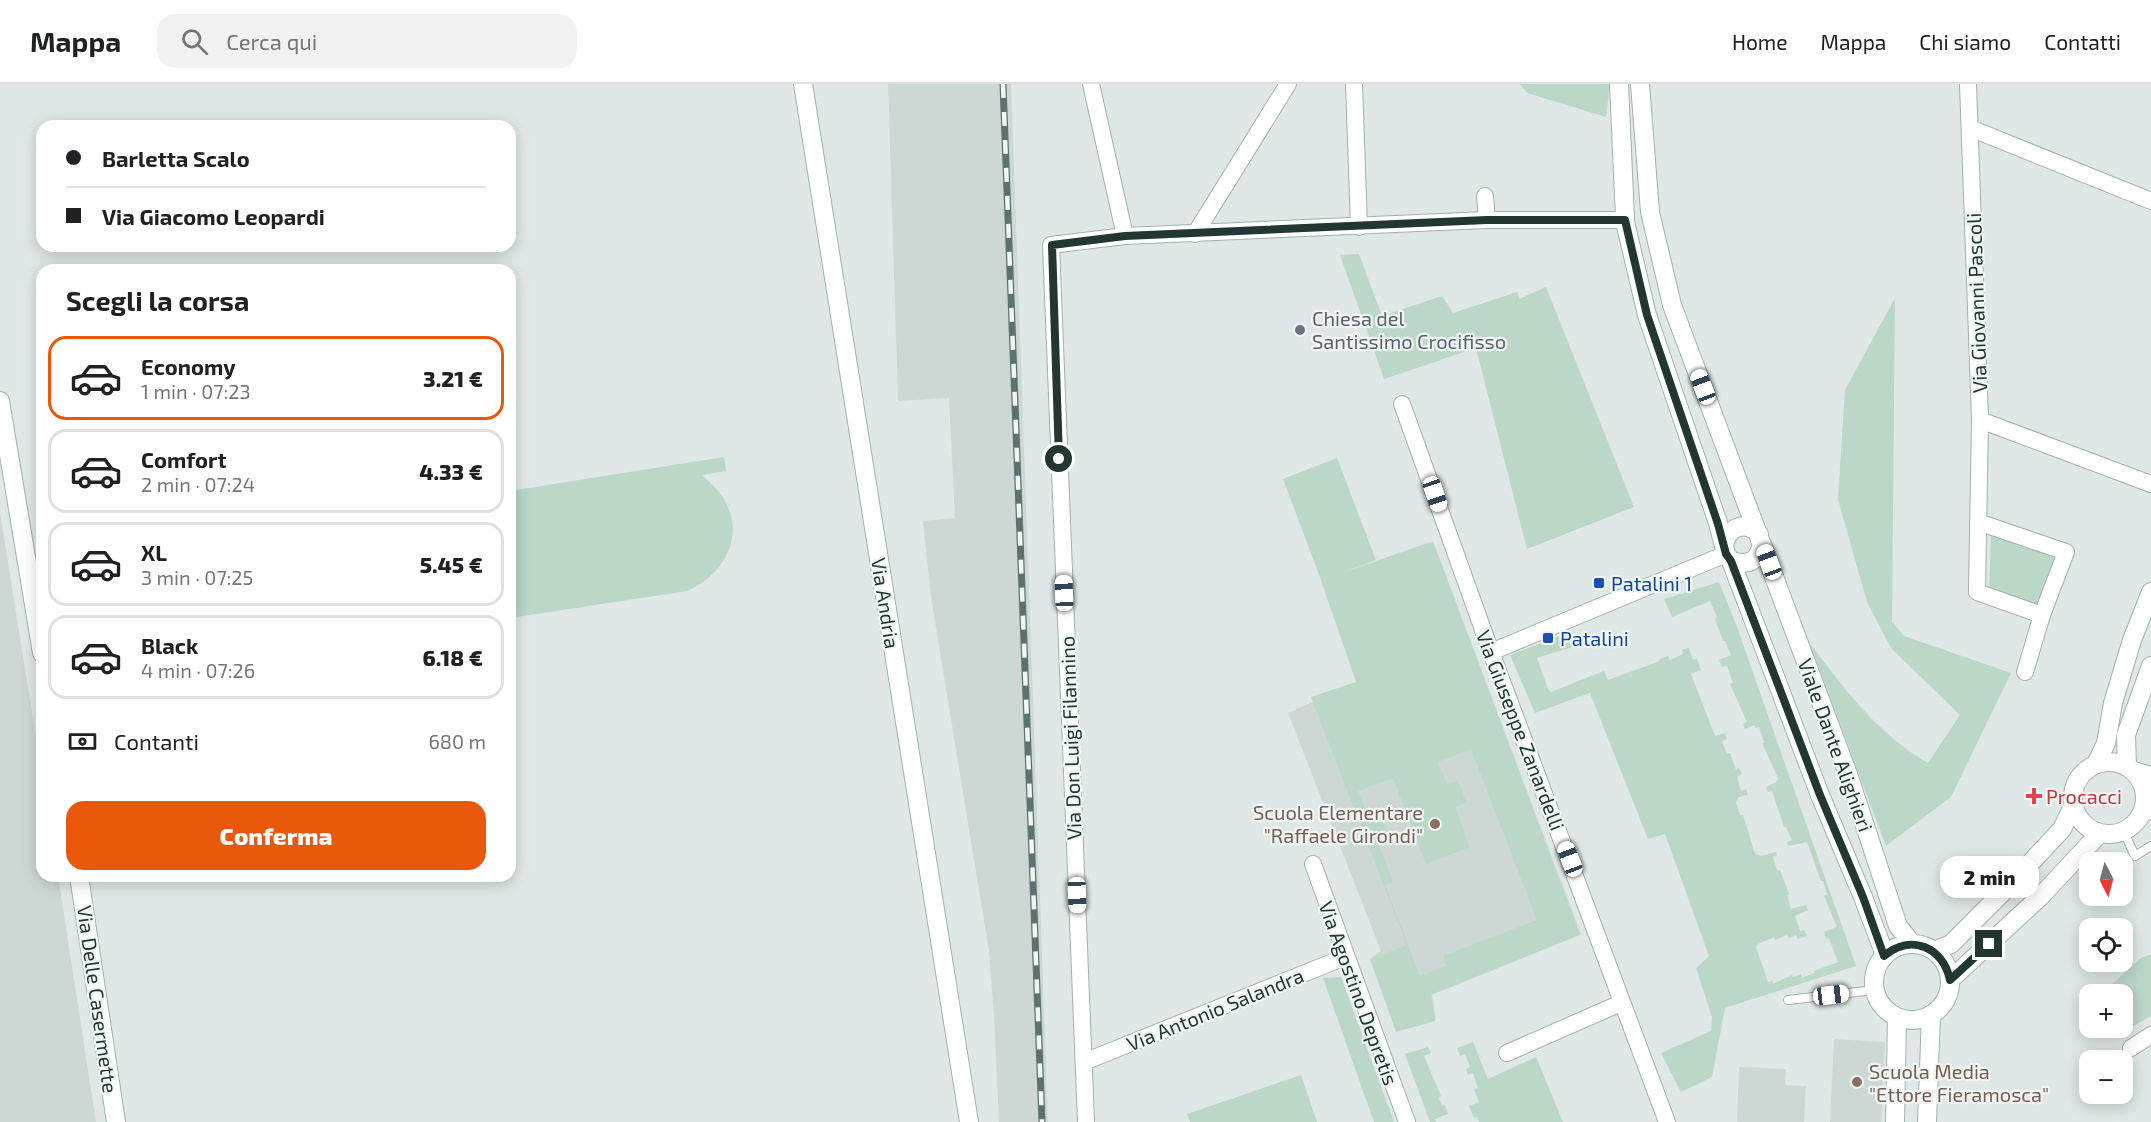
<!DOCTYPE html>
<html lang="it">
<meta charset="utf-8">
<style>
:root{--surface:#fff;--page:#f2f2f2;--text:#202124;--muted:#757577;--line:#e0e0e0;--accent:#ea580c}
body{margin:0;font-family:"Exo 2",sans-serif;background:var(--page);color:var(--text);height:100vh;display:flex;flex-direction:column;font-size:22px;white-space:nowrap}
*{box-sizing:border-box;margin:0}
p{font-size:20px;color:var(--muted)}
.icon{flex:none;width:33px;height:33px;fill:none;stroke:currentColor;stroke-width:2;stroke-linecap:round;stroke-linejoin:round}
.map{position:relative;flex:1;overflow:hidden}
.side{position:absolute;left:36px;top:180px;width:480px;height:618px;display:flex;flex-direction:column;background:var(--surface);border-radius:18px;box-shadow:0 3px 15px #0003}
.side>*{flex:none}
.guide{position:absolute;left:36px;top:36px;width:480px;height:132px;border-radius:18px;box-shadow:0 3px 15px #0003;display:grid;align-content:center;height:132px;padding:0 30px;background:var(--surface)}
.needle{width:39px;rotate:174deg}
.tools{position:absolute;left:2079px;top:768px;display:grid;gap:12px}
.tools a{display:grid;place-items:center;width:54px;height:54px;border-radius:12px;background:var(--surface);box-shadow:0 3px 15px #0003;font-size:30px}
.end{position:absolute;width:27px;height:27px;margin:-14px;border:8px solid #223634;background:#fff;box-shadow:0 0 0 3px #fff}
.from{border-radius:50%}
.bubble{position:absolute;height:42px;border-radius:18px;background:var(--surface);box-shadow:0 3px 15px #0003;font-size:20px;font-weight:800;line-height:42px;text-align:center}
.car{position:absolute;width:18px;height:36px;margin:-18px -9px;border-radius:8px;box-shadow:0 0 4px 2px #0007;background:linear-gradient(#fff 24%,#345 0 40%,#fff 0 76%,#345 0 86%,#fff 0)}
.guide b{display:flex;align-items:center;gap:21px;height:57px;font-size:22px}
.guide b+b{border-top:2px solid var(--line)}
.guide i{width:15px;height:15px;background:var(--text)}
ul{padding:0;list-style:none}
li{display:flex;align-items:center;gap:18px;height:84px;margin:0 12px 9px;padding:0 18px;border:3px solid var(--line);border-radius:18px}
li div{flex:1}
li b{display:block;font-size:22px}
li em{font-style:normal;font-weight:800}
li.current{border-color:var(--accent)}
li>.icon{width:54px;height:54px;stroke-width:1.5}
h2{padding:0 30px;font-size:27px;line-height:72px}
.pay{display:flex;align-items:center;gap:15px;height:66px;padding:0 30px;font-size:22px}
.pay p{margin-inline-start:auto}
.action{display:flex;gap:12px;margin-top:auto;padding:12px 30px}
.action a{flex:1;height:69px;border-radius:18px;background:var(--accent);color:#fff;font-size:24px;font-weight:800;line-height:69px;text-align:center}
header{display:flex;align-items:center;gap:36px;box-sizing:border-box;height:84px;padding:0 30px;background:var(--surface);border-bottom:2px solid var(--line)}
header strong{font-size:28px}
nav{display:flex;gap:33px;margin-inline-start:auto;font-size:21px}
.search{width:420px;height:54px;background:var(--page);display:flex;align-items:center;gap:15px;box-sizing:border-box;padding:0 21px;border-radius:18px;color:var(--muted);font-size:22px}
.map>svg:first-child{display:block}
.built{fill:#cdd8d5}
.green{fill:#bad7c7;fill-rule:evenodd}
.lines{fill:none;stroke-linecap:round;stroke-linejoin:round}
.lane-casing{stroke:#a3afad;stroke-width:10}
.street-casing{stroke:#a3afad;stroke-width:18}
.secondary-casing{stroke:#a0b3af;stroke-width:20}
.lane{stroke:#fff;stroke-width:8}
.street{stroke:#fff;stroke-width:16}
.secondary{stroke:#fff;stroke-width:18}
.rail-casing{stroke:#5c7270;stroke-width:7}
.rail{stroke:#eff6f3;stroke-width:4.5;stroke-dasharray:14;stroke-linecap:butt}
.route{stroke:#223634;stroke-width:8}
.worship-dot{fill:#6b7280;stroke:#eff6f3;stroke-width:2}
.transit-dot{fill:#1a4fb4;stroke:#eff6f3;stroke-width:2}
.health-dot{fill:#e0444e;stroke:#eff6f3;stroke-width:2}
.education-dot{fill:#8d6e63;stroke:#eff6f3;stroke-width:2}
.labels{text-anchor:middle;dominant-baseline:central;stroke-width:4.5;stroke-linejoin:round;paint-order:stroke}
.street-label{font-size:20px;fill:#223634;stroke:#eff6f3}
.worship-label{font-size:20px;fill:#5b616d;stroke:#eff6f3;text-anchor:start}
.transit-label{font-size:20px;fill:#164399;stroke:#eff6f3;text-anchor:start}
.health-label{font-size:20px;fill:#be3a42;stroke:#eff6f3;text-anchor:start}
.education-label{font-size:20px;fill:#785e54;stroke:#eff6f3;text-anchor:end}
</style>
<header>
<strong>Mappa</strong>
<div class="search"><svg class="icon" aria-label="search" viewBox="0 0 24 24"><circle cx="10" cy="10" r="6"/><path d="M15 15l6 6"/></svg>Cerca qui</div>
<nav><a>Home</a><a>Mappa</a><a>Chi siamo</a><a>Contatti</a></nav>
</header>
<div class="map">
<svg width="2151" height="1038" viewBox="0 0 2151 1038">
<rect width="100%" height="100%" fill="#dfe8e6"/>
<g class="built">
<polygon points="888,0 1011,0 1048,1038 999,1038 994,932 989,867 931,513 923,437 955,434 949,314 898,317"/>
<polygon points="0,429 42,690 42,792 58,792 96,1038 0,1038"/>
<polygon points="1433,457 1581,850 1432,910 1436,936 1396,947 1371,874 1381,867 1288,629 1357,598 1321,496"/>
<polygon points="1834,955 1885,958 1881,1038 1830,1038"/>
<polygon points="1739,983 1786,985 1785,1001 1806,1002 1804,1038 1737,1038"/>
</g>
<g class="green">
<polygon points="1520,0 1610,0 1606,33 1527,9"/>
<polygon points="1359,170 1382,232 1442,212 1453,229 1517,208 1519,215 1546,203 1634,423 1527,465 1476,264 1384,295 1340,171"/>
<path d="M1895,214L1892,538L1904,552L2011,589L1951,713L1886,762L1810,560C1846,606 1876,649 1928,679L1960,631L1891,564L1867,518L1838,415L1845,306Z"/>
<path d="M724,373L726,387L702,391C711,399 720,407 726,419C745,455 721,493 687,507L510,534V407Z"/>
<path d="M1337,374L1376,476L1336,491L1433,458L1580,851L1431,911L1435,937L1396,948L1370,875L1407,861L1311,613L1356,598L1321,496L1283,395ZM1471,665L1537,836L1443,872L1446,882L1420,892L1385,801L1393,798L1376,753L1387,748L1378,726L1367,730L1358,707L1393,694L1426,780L1470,763L1455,723L1466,718L1458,696L1447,700L1438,678Z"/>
<polygon points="1991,451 2059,474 2040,523 1989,507"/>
<polygon points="1719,498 1737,543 1856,882 1725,924 1712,993 1681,1008 1661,969 1711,947 1712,933 1696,884 1709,872 1665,750 1648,755 1590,609 1535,629 1510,571 1565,550 1572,563 1537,574 1548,605 1551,608 1604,587 1608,596 1660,577 1659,575 1668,572 1670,576 1683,570 1682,566 1689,564 1693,576 1697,575 1701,586 1691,590 1715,652 1725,649 1727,655 1722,657 1727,670 1730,669 1736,686 1739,684 1742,690 1737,693 1741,707 1746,705 1748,711 1739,713 1736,718 1740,731 1743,731 1755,770 1761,772 1776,768 1777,771 1773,773 1777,786 1780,786 1789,810 1787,811 1791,825 1806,821 1808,826 1795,832 1800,847 1804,846 1807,852 1798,855 1796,851 1789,854 1787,851 1775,856 1774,853 1758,860 1756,863 1768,898 1772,897 1773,900 1792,891 1793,893 1801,890 1802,894 1814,889 1814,887 1838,878 1829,854 1826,855 1824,848 1837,843 1824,812 1827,810 1823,797 1821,797 1807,758 1788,762 1787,758 1792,756 1786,743 1784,743 1772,707 1768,708 1766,703 1776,698 1778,694 1762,659 1764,658 1759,643 1756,644 1754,641 1745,645 1743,640 1747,638 1730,600 1733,599 1727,582 1722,583 1719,576 1731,571 1725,557 1723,557 1715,535 1717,533 1710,517 1672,533 1664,515"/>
<polygon points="2151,870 2151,932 2117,951 2107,944 2122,944 2122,910 2101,910 2141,874"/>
<polygon points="1341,893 1394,1038 1374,1038 1323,894"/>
<polygon points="1473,958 1488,995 1536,973 1563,1038 1479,1038 1477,1033 1474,1034 1469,1022 1479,1018 1474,1005 1478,1004 1473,989 1468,991 1466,985 1470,983 1465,970 1460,972 1457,964"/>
<polygon points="1428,963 1431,969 1424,972 1441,1012 1439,1014 1442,1022 1445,1021 1448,1030 1435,1035 1436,1038 1430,1038 1405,970"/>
<polygon points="1301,991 1317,1038 1190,1038 1187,1030"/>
</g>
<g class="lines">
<g class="lane-casing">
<g id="lane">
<polyline points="2124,748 2135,772 2151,762"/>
<polyline points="1788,916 1874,906"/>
</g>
</g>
<g class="street-casing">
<g id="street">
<polyline points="1091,0 1125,152"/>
<polyline points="1354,0 1359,143"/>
<polyline points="1968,0 1980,336 1977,508 2042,531 2025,588"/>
<polyline points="1970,44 2151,117"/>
<polyline points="1485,112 1487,136"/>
<polyline points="1195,150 1288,0"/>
<polyline points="1402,320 1491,568 1667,1038"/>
<polyline points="1980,336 2151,400"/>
<polyline points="1978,438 2066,468 2042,531"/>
<polyline points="1491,568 1726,470"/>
<polyline points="2131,685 2151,691"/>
<polyline points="2143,730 2151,726"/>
<polyline points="1313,780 1407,1038"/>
<polyline points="2131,964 2151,951"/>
<polyline points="1507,969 1621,919"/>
<polyline points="1084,978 1345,873"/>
<polyline points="1086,1038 1051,161 1125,152 1487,136 1625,136"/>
</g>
</g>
<g class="secondary-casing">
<g id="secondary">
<polyline points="803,0 969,1038"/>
<polyline points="1619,0 1625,134"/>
<polyline points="1640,0 1650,128 1672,221 1848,690 1898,842 1912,860"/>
<polyline points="1625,138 1647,231 1718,439 1726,470 1731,477 1820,711 1863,813 1885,871"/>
<polyline points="0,317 42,569"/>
<path d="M1724,461C1728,443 1745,436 1759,450"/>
<path d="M1731,477C1748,482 1757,478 1762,461"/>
<circle cx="2109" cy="714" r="36"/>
<polyline points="2096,680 2106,659 2113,619 2132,556 2151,508"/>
<polyline points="2127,682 2126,651 2151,582"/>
<polyline points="79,792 116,1038"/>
<circle cx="1912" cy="898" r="38"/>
<polyline points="1934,867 1951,860 2008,803 2062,745 2073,722"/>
<polyline points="1950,896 2041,812 2099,750"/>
<polyline points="1895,1038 1897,934"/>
<polyline points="1927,1038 1931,931"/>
</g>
</g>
<use href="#lane" class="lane"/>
<use href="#street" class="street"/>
<use href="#secondary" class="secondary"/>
<g class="rail-casing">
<polyline id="rail" points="1003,0 1042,1038"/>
</g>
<use href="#rail" class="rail"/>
</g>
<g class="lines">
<path class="route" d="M1059,375L1052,161L1125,152L1487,136H1625L1647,231L1718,440L1726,470L1731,477L1820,711L1863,813L1884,872C1911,849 1943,863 1950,896L1989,860"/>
</g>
<circle class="worship-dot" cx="1300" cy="246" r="6"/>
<g class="transit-dot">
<rect x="1593" y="493" width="12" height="12" rx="3"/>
<rect x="1542" y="548" width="12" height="12" rx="3"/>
</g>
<path class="health-dot" d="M2031 703h6v6h6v6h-6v6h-6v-6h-6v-6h6z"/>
<g class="education-dot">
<circle cx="1435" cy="740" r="6"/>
<circle cx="1857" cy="998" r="6"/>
</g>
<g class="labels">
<g class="street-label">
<text transform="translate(1976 219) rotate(-92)">Via Giovanni Pascoli</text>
<text transform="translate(886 519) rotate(81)">Via Andria</text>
<text transform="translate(1521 646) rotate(69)">Via Giuseppe Zanardelli</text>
<text transform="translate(1070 654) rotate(-92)">Via Don Luigi Filannino</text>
<text transform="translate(1836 661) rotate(70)">Viale Dante Alighieri</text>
<text transform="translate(1359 909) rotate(70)">Via Agostino Depretis</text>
<text transform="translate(98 915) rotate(82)">Via Delle Casermette</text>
<text transform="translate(1215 925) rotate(-22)">Via Antonio Salandra</text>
</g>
<g class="worship-label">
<text x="1312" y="234">Chiesa del<tspan x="1312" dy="23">Santissimo Crocifisso</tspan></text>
</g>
<g class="transit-label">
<text x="1611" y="499">Patalini 1</text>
<text x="1560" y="554">Patalini</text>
</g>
<g class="health-label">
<text x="2046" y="712">Procacci</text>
</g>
<g class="education-label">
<text x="1423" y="728">Scuola Elementare<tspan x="1423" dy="23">"Raffaele Girondi"</tspan></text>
<text x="1869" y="987" text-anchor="start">Scuola Media<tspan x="1869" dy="23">"Ettore Fieramosca"</tspan></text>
</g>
</g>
</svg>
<div class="tools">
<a><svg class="needle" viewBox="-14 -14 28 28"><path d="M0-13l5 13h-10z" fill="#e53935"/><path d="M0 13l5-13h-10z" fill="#757577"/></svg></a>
<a><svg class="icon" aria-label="locate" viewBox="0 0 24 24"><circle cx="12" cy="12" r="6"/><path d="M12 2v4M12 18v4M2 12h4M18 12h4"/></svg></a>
<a>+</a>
<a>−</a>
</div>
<i class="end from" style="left:1059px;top:375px"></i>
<i class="end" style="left:1989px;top:860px"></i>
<div class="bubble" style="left:1940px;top:772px;width:99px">2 min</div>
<i class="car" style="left:1703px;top:303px;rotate:339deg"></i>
<i class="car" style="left:1435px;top:410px;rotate:161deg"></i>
<i class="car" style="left:1769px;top:478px;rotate:339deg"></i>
<i class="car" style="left:1064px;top:509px;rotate:358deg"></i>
<i class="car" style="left:1570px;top:775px;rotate:339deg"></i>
<i class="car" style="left:1077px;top:811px;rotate:178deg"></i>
<i class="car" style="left:1831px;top:911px;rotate:83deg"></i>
<div class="guide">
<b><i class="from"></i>Barletta Scalo</b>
<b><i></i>Via Giacomo Leopardi</b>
</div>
<section class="side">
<h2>Scegli la corsa</h2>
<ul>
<li class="current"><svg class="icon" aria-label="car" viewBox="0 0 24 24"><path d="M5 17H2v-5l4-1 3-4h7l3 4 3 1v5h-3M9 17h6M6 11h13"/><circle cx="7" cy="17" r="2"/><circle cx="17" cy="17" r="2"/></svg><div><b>Economy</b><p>1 min · 07:23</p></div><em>3.21 €</em></li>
<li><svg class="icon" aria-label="car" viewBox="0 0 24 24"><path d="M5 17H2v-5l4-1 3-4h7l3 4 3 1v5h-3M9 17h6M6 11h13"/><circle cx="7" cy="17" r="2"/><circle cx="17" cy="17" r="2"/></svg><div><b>Comfort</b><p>2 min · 07:24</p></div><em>4.33 €</em></li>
<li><svg class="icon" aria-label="car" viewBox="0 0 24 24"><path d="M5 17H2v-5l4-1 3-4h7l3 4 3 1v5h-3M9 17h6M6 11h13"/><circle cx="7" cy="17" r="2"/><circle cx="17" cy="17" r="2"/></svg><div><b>XL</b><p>3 min · 07:25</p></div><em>5.45 €</em></li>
<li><svg class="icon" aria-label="car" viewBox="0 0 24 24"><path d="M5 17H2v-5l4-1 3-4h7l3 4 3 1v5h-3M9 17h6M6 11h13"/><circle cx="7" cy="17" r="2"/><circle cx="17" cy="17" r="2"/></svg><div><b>Black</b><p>4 min · 07:26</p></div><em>6.18 €</em></li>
</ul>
<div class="pay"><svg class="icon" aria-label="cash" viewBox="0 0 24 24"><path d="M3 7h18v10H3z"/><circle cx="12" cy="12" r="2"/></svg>Contanti<p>680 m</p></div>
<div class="action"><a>Conferma</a></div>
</section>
</div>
